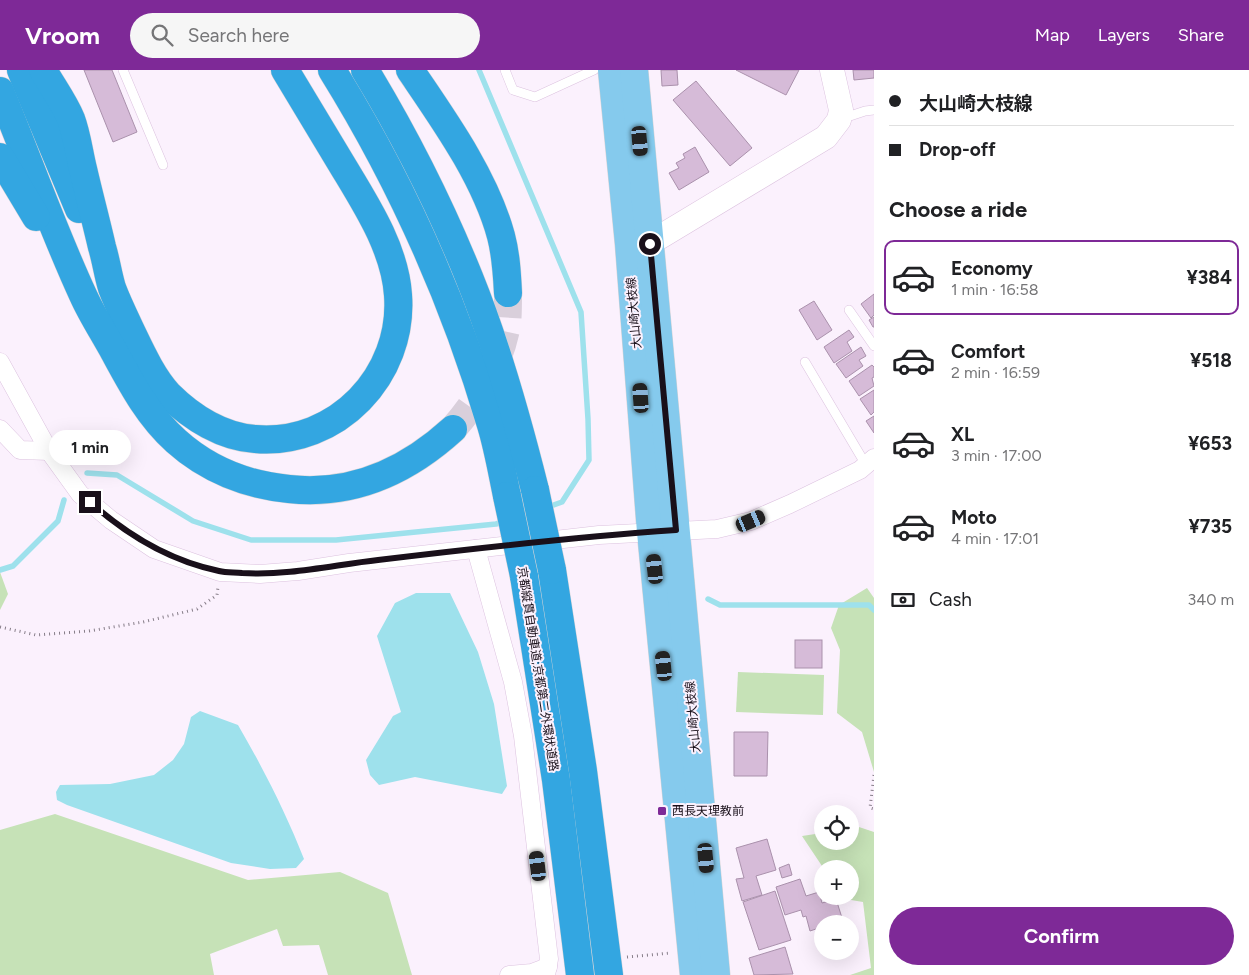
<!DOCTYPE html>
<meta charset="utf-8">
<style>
:root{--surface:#fff;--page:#f6f6f6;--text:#202124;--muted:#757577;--line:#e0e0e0;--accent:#7e2997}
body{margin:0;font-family:Figtree,"Noto Sans JP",sans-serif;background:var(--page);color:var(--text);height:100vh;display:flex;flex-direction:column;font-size:19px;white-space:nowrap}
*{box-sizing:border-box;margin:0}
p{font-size:16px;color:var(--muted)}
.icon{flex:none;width:28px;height:28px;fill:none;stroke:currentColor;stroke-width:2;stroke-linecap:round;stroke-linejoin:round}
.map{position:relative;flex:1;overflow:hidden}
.panel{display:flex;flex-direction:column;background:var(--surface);width:375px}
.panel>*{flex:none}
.top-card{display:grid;align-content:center;height:110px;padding:0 15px;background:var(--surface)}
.controls{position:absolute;left:814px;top:735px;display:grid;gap:10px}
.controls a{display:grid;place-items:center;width:45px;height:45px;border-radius:50%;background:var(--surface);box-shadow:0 5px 20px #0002;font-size:25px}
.end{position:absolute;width:22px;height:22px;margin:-11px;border:6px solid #19101a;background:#fff;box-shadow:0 0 0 2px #fff}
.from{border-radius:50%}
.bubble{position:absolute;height:35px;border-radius:18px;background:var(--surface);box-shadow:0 5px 20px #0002;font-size:16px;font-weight:700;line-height:35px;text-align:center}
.car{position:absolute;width:15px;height:30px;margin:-15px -8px;border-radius:6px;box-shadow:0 0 4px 1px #0007;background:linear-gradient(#222 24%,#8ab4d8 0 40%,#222 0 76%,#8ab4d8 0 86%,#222 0)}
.top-card b{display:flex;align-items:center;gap:18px;height:48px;font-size:19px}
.top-card b+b{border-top:1px solid var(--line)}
.top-card i{width:12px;height:12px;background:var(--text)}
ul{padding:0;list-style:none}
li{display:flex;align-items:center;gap:15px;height:75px;margin:0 10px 8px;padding:0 5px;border:2px solid transparent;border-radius:10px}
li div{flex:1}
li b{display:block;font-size:19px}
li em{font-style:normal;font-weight:700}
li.on{border-color:var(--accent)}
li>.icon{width:45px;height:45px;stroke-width:1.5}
h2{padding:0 15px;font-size:22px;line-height:60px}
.pay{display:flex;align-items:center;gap:12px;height:55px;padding:0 15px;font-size:19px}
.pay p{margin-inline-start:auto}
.primary-button{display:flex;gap:10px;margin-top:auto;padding:10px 15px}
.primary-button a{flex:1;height:58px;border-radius:30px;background:var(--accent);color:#fff;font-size:20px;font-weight:700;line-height:58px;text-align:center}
header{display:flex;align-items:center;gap:30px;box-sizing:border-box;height:70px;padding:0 25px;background:var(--accent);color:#fff}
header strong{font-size:24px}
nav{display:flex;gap:28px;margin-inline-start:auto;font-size:18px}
.search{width:350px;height:45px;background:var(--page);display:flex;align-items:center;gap:12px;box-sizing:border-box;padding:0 18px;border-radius:28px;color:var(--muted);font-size:19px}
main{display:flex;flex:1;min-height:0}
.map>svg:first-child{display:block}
.green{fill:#c6e2b7}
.water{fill:#9ee1ec}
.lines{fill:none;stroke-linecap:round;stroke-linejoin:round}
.stream{stroke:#9ee1ec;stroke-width:5.5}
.building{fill:#d6bbd8;stroke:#aa91ac}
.highway-tunnel{stroke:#d9cfdb;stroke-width:28;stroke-dasharray:28 14;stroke-linecap:butt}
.lane-casing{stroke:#dcc2df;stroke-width:10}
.street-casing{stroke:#dcc2df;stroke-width:19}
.secondary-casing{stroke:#dcc2df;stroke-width:25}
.primary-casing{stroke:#d6d4d6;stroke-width:29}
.highway-casing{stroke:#d6d4d6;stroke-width:29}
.path{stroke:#867d88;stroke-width:3;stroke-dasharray:1 4;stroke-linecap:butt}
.lane{stroke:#fff;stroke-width:9}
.street{stroke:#fff;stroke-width:18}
.secondary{stroke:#fff;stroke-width:24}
.primary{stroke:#85caed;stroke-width:28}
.highway{stroke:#33a6e1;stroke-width:28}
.highway-bridge-casing{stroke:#d6d4d6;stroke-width:29;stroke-linecap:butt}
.highway-bridge{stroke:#33a6e1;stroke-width:28}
.route{stroke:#19101a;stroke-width:6}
.poi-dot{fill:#7e2997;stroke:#fbf1fd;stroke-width:2}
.labels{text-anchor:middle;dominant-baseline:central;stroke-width:4;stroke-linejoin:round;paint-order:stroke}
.street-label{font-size:12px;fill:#19101a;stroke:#fbf1fd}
.poi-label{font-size:12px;fill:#19101a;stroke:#fbf1fd;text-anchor:start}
</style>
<header>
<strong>Vroom</strong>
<div class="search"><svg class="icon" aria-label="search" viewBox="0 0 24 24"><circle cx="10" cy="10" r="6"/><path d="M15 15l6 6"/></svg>Search here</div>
<nav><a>Map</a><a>Layers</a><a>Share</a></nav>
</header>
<main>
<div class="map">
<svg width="874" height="905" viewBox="0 0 874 905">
<rect width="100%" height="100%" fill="#fbf1fd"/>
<g class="green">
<polygon points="0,502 8,524 0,540"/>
<polygon points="867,518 874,528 874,702 862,662 837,643 840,580 831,558 839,535"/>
<polygon points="738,602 824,605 823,645 736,642"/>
<polygon points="55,744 248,810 340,802 388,823 412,905 328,905 319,875 283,876 277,859 210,884 214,905 0,905 0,760"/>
<polygon points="859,757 874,762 874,905 850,905 871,898 863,832 845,829 843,826 850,826 850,799 824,799 802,766 822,763 822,771 850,771 850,759"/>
</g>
<g class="water">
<polygon points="416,523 450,523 478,582 494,634 507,716 502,724 415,707 379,715 370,705 366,690 393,646 401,642 377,566 395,533"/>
<path d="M200,641L238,655C263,698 286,743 304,789L296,798L270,799L231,793L67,735L57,730L56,722L60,715L110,714L154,705L173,690L184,674L191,647Z"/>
</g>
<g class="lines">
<g class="stream">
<polyline points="479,0 581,242 588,349 589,390 562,432 545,438"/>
<polyline points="87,403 117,405 193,451 251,470 336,470 496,454 506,451"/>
<polyline points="0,500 13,496 58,451 64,430"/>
<polyline points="708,529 720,535 869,535 874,540"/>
</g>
</g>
<g class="building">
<polygon points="84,0 112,0 137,62 113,72"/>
<polygon points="661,0 677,0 678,15 662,16"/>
<polygon points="736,0 799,0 786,25"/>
<polygon points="853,0 874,0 874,8 854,10"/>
<polygon points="696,11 752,78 730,96 673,30"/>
<polygon points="695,77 709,102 679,120 669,103 679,98 676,93 685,88 683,84"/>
<polygon points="874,224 874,245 871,248 861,234"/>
<polygon points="814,231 832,260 817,270 799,240"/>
<polygon points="874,247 874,257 873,257 869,250"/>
<polygon points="849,260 854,267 847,272 852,281 834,293 824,277"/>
<polygon points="861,277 866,286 859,290 863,296 846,308 836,294"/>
<polygon points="872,295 874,297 874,307 872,308 874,316 859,326 849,311"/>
<polygon points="874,320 874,342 871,345 860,329"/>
<polygon points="874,346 874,363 866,351"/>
<rect x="795" y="570" width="27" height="28"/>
<polygon points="734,662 768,662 767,706 734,706"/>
<polygon points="767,769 776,800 756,806 762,825 742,831 736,809 744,808 736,778"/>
<polygon points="789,794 792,805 782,808 779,798"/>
<polygon points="800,809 806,826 819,822 822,833 836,829 843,851 833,854 822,854 822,857 810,861 806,846 803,847 801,840 785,845 776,817"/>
<polygon points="775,821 791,870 759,880 743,832"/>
<polygon points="785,877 793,904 754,905 749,888"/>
</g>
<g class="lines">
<path class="highway-tunnel" d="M453,359C479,329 500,294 507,254C508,244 508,233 508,223"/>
<g class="lane-casing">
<g id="lane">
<polyline points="123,0 163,95"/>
<polyline points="505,0 513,20 535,27 594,0"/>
<polyline points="841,49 865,41 874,40"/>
<polyline points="849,240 874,276"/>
<polyline points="805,292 866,395"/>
</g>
</g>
<g class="street-casing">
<g id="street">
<polyline points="0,292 49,381 80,424 111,450 154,479 220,502 260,504 298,501 349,493 599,465 717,459 751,451 790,434 860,400 874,388"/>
<polyline points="0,359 20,380 49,381"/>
<polyline points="476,479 513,612 523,666 549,889 546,905"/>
<polyline points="509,905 532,903 548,897"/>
</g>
</g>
<g class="secondary-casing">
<polyline id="secondary" points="633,174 650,173 826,67 839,50 841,40 832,0"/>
</g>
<g class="primary-casing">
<g id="primary">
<polyline points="612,0 629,174 651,462 694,905"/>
<polyline points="634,0 716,905"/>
</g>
</g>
<g class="highway-casing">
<g id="highway">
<polyline points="21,0 79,139"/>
<path d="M43,0C52,16 64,32 71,49C77,65 79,83 83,99C89,125 96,151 102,177C106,190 108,205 112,218C118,234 126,250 133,265C143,286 154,309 169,325C192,348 223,367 255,369C337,376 404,305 398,225C395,178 365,133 341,93C322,62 304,31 285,0"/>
<path d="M332,0C401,111 454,230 491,355C498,378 502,402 507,426"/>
<path d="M365,0C405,66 440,135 469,207C497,276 517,348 535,420"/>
<path d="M410,0C444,50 485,107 501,166C506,185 507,203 508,223"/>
<path d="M0,21C28,89 52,158 83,225C91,243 102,260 112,278C130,311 147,345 176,371C207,399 247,415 289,419C353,426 407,401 453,359"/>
<polyline points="0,87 36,147"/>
<polyline points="552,500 583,701 609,905"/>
<polyline points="524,506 556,710 580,905"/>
</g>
</g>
<g class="path">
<polyline points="0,557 36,565 89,561 143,552 197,539 217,525 218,517"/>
<polyline points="874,705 870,738 874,739"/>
<polyline points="627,887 671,883"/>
</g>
<use href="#lane" class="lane"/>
<use href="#street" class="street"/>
<use href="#secondary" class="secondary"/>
<use href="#primary" class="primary"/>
<use href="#highway" class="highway"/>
<g class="highway-bridge-casing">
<g id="highway-bridge">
<polyline points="535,420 552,500"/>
<polyline points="507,426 524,506"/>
</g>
</g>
<use href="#highway-bridge" class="highway-bridge"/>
</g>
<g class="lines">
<path class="route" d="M90,432C127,465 171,491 219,501C227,503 235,502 242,503C288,506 333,495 378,490C477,478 576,467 676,460L650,174"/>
</g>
<rect class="poi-dot" x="657" y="736" width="10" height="10" rx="2.5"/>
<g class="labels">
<g class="street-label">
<text transform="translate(634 243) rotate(-95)">大山崎大枝線</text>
<text transform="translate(538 599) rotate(81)">京都縦貫自動車道;京都第二外環状道路</text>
<text transform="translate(693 647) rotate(-95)">大山崎大枝線</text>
</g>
<g class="poi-label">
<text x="672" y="741">西長天理教前</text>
</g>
</g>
</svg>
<div class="controls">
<a><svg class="icon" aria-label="locate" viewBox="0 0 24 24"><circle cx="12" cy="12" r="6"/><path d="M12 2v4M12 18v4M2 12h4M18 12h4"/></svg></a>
<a>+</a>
<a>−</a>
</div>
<i class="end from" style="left:650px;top:174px"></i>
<i class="end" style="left:90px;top:432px"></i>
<div class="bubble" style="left:49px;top:360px;width:82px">1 min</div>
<i class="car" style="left:640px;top:71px;rotate:175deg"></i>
<i class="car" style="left:641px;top:328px;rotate:356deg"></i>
<i class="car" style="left:751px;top:451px;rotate:67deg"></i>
<i class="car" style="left:655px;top:499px;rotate:354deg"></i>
<i class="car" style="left:664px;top:596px;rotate:354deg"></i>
<i class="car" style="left:706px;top:788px;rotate:175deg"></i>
<i class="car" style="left:538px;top:796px;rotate:353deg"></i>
</div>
<section class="panel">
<div class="top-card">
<b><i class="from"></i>大山崎大枝線</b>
<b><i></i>Drop-off</b>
</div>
<h2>Choose a ride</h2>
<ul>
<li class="on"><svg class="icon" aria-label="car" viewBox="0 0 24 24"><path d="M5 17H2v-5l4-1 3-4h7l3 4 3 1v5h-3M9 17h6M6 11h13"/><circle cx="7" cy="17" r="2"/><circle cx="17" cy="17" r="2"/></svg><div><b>Economy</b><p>1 min · 16:58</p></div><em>¥384</em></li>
<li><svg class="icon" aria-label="car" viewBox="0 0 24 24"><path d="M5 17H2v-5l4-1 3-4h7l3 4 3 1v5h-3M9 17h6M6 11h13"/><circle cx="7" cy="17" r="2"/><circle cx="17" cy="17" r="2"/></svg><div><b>Comfort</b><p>2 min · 16:59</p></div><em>¥518</em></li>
<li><svg class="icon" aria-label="car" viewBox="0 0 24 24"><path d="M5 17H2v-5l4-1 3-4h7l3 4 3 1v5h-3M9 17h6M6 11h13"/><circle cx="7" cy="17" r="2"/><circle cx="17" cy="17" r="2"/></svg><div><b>XL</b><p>3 min · 17:00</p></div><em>¥653</em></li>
<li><svg class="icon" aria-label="car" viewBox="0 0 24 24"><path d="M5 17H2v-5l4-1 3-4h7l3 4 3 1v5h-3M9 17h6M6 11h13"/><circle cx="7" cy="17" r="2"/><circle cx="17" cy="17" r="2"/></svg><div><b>Moto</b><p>4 min · 17:01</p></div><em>¥735</em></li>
</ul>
<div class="pay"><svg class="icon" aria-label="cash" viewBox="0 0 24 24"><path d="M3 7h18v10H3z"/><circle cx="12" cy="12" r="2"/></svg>Cash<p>340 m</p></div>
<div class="primary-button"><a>Confirm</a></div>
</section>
</main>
